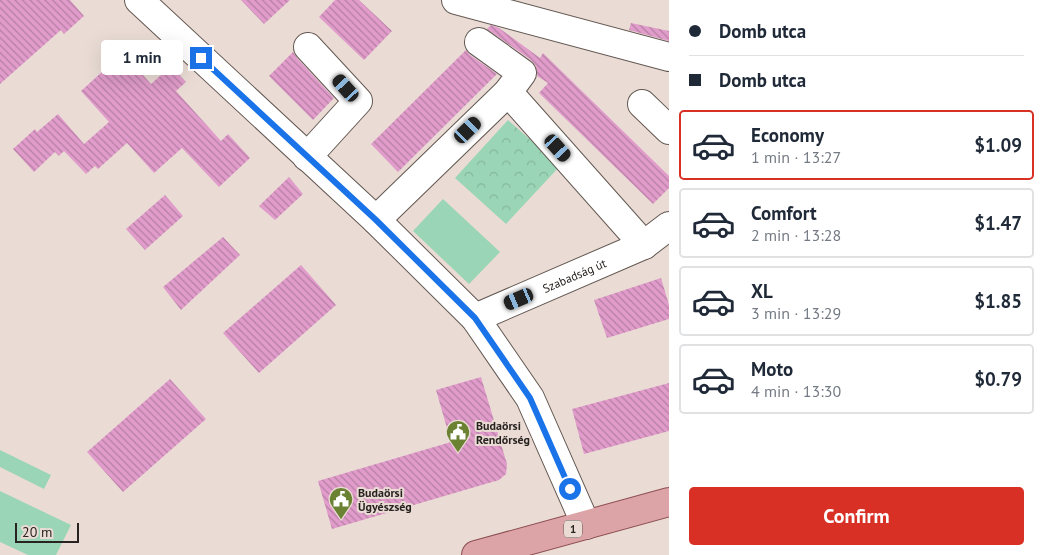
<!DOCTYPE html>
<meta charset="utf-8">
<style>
:root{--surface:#fff;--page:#f2f2f3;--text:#1f2937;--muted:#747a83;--line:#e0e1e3;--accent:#d93025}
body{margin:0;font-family:"PT Sans",sans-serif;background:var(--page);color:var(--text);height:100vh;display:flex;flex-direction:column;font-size:19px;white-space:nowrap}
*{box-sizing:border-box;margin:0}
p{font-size:16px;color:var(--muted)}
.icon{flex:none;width:28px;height:28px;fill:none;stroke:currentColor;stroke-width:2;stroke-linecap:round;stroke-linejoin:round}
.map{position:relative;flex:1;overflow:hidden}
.sheet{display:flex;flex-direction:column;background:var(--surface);width:375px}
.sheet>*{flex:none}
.top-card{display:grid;align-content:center;height:110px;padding:0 20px;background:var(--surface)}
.scale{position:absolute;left:15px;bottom:12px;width:64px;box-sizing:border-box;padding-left:5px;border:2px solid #282320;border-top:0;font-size:14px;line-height:18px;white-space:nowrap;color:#282320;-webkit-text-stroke:4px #eadcd5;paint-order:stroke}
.end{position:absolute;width:22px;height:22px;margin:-11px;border:6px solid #1a73e8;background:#fff;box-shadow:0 0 0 2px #fff}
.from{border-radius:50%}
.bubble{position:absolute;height:35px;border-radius:5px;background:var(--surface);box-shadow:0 5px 20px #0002;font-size:16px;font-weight:700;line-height:35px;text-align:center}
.car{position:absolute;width:15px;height:30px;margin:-15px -8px;border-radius:6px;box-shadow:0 0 4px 1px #0007;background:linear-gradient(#222 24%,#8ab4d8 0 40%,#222 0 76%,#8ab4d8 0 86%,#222 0)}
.top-card b{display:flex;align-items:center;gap:18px;height:48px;font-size:19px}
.top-card b+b{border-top:1px solid var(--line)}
.top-card i{width:12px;height:12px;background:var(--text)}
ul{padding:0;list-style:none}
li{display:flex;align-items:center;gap:15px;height:70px;margin:0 10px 8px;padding:0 10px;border:2px solid var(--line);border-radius:5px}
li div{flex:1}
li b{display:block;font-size:19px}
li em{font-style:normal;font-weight:700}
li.on{border-color:var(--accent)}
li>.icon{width:45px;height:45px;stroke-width:1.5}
.cta{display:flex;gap:10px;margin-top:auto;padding:10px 20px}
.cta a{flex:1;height:58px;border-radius:5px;background:var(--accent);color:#fff;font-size:20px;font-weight:700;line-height:58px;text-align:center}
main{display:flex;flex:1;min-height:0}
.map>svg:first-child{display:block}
.forest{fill:url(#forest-crowns)}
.pitch{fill:#9ad5b7}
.building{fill:url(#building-back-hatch)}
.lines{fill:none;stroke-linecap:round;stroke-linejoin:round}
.minor-casing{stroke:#635852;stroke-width:30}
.major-casing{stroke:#8e4f51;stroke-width:30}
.minor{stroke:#fff;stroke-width:28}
.major{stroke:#dca4a7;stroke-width:28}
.route{stroke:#1a73e8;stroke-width:6}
.labels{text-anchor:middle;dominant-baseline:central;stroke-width:4;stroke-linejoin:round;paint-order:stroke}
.shield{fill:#eadcd5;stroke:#625a56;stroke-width:1}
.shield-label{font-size:11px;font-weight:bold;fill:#282320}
.street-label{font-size:12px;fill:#282320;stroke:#eadcd5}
.poi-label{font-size:12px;font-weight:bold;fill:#282320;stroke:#eadcd5;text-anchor:start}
</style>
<main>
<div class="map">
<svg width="669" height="555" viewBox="0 0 669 555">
<defs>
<pattern id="forest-crowns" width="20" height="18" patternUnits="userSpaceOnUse" patternTransform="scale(1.25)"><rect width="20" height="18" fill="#9ad5b7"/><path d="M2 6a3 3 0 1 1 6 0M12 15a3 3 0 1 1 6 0" fill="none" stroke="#85b79d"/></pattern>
<pattern id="building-back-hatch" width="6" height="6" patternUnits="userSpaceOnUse" patternTransform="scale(1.25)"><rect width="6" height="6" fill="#e19ccb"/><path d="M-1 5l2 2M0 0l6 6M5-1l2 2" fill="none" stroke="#b67fa4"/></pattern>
</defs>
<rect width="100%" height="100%" fill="#eadcd5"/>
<polygon class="forest" points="508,120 560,166 506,224 455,178"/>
<g class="pitch">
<polygon points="443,199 500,252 469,284 413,231"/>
<polygon points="0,450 51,475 44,489 0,467"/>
<polygon points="0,491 71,525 56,555 28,555 0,542"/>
</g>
<g class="building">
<polygon points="0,0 70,0 84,16 64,34 61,30 0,84"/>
<polygon points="241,0 290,0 264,24"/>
<polygon points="335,0 359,0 392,31 364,60 319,17"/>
<polygon points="631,23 669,31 669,41 629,30"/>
<polygon points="491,25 499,28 540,58 543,53 669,176 669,188 653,204 539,93 548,83 537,76 536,66 531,60 487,29"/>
<polygon points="466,50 470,55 497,74 398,172 371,144"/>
<polygon points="293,52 297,58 334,98 313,120 269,76"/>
<polygon points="126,56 151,84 171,66 186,82 176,91 221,141 228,134 250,158 219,187 182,148 154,173 127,143 98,169 95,166 86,174 64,151 59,156 55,152 34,172 13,149 35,129 37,132 58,114 84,144 109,122 81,91 103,71 105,74"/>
<polygon points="289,177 303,194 275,220 259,206"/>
<polygon points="165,195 183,216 145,250 126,229"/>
<polygon points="223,237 240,255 181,310 163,287"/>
<polygon points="301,265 336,305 259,373 223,333"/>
<polygon points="661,278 669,305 669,319 607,338 594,300"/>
<polygon points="481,377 507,464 506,474 499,480 332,529 318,481 451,442 436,390"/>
<polygon points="170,379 206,419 123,492 87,452"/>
<polygon points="669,383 669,431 584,454 572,409"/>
</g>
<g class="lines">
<g class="minor-casing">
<g id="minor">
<polyline points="139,0 376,220 475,318 530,398 586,525"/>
<polyline points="456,0 669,57"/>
<polyline points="479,42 522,73 508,92"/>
<polyline points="642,104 669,130"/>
<polyline points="307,157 358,101 308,47"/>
<polyline points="376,220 508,92 644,245"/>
<path id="s1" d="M475,318L644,245L669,226"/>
</g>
</g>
<g class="major-casing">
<polyline id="major" points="476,555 669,502"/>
</g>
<use href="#minor" class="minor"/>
<use href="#major" class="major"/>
</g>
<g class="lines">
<polyline class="route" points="201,58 376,220 475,318 530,398 570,489"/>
</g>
<defs>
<g id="civic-pin" transform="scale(1.25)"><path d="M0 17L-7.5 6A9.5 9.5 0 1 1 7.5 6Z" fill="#6c8233" stroke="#eadcd5"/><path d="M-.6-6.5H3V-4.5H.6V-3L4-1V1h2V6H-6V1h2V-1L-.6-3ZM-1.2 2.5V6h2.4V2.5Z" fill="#fff"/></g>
</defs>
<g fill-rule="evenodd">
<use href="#civic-pin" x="458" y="432"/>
<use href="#civic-pin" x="341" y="499"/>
</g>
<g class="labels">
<rect class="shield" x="564" y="520.5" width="18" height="17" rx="4"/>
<g class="shield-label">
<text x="573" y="529">1</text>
</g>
<g class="street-label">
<text stroke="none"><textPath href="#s1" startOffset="108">Szabadság út</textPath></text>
</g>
<g class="poi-label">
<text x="476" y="425">Budaörsi<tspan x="476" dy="14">Rendőrség</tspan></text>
<text x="358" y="492">Budaörsi<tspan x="358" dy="14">Ügyészség</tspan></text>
</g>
</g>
</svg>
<div class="scale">20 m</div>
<i class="end from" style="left:570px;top:489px"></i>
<i class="end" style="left:201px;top:58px"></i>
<div class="bubble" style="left:101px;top:40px;width:82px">1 min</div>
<i class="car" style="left:346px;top:88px;rotate:318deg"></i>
<i class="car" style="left:468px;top:130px;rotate:46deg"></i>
<i class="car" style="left:558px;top:148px;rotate:138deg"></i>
<i class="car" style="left:519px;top:299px;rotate:247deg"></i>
</div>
<section class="sheet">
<div class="top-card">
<b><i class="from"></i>Domb utca</b>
<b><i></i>Domb utca</b>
</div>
<ul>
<li class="on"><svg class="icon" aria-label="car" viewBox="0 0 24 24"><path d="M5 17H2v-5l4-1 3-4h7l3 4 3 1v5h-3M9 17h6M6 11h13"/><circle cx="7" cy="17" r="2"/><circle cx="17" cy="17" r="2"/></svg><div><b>Economy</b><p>1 min · 13:27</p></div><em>$1.09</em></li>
<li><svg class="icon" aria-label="car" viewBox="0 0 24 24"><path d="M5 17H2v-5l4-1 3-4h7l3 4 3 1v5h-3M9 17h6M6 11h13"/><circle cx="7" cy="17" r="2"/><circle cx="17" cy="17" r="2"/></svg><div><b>Comfort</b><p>2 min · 13:28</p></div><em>$1.47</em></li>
<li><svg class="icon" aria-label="car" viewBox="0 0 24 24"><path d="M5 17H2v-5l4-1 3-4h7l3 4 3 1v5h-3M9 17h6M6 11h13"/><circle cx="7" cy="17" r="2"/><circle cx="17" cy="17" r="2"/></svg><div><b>XL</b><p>3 min · 13:29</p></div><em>$1.85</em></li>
<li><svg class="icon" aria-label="car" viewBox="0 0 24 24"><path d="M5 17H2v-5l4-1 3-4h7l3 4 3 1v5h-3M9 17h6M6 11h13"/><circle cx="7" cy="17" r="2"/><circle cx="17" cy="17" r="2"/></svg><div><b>Moto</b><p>4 min · 13:30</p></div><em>$0.79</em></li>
</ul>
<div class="cta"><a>Confirm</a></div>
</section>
</main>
